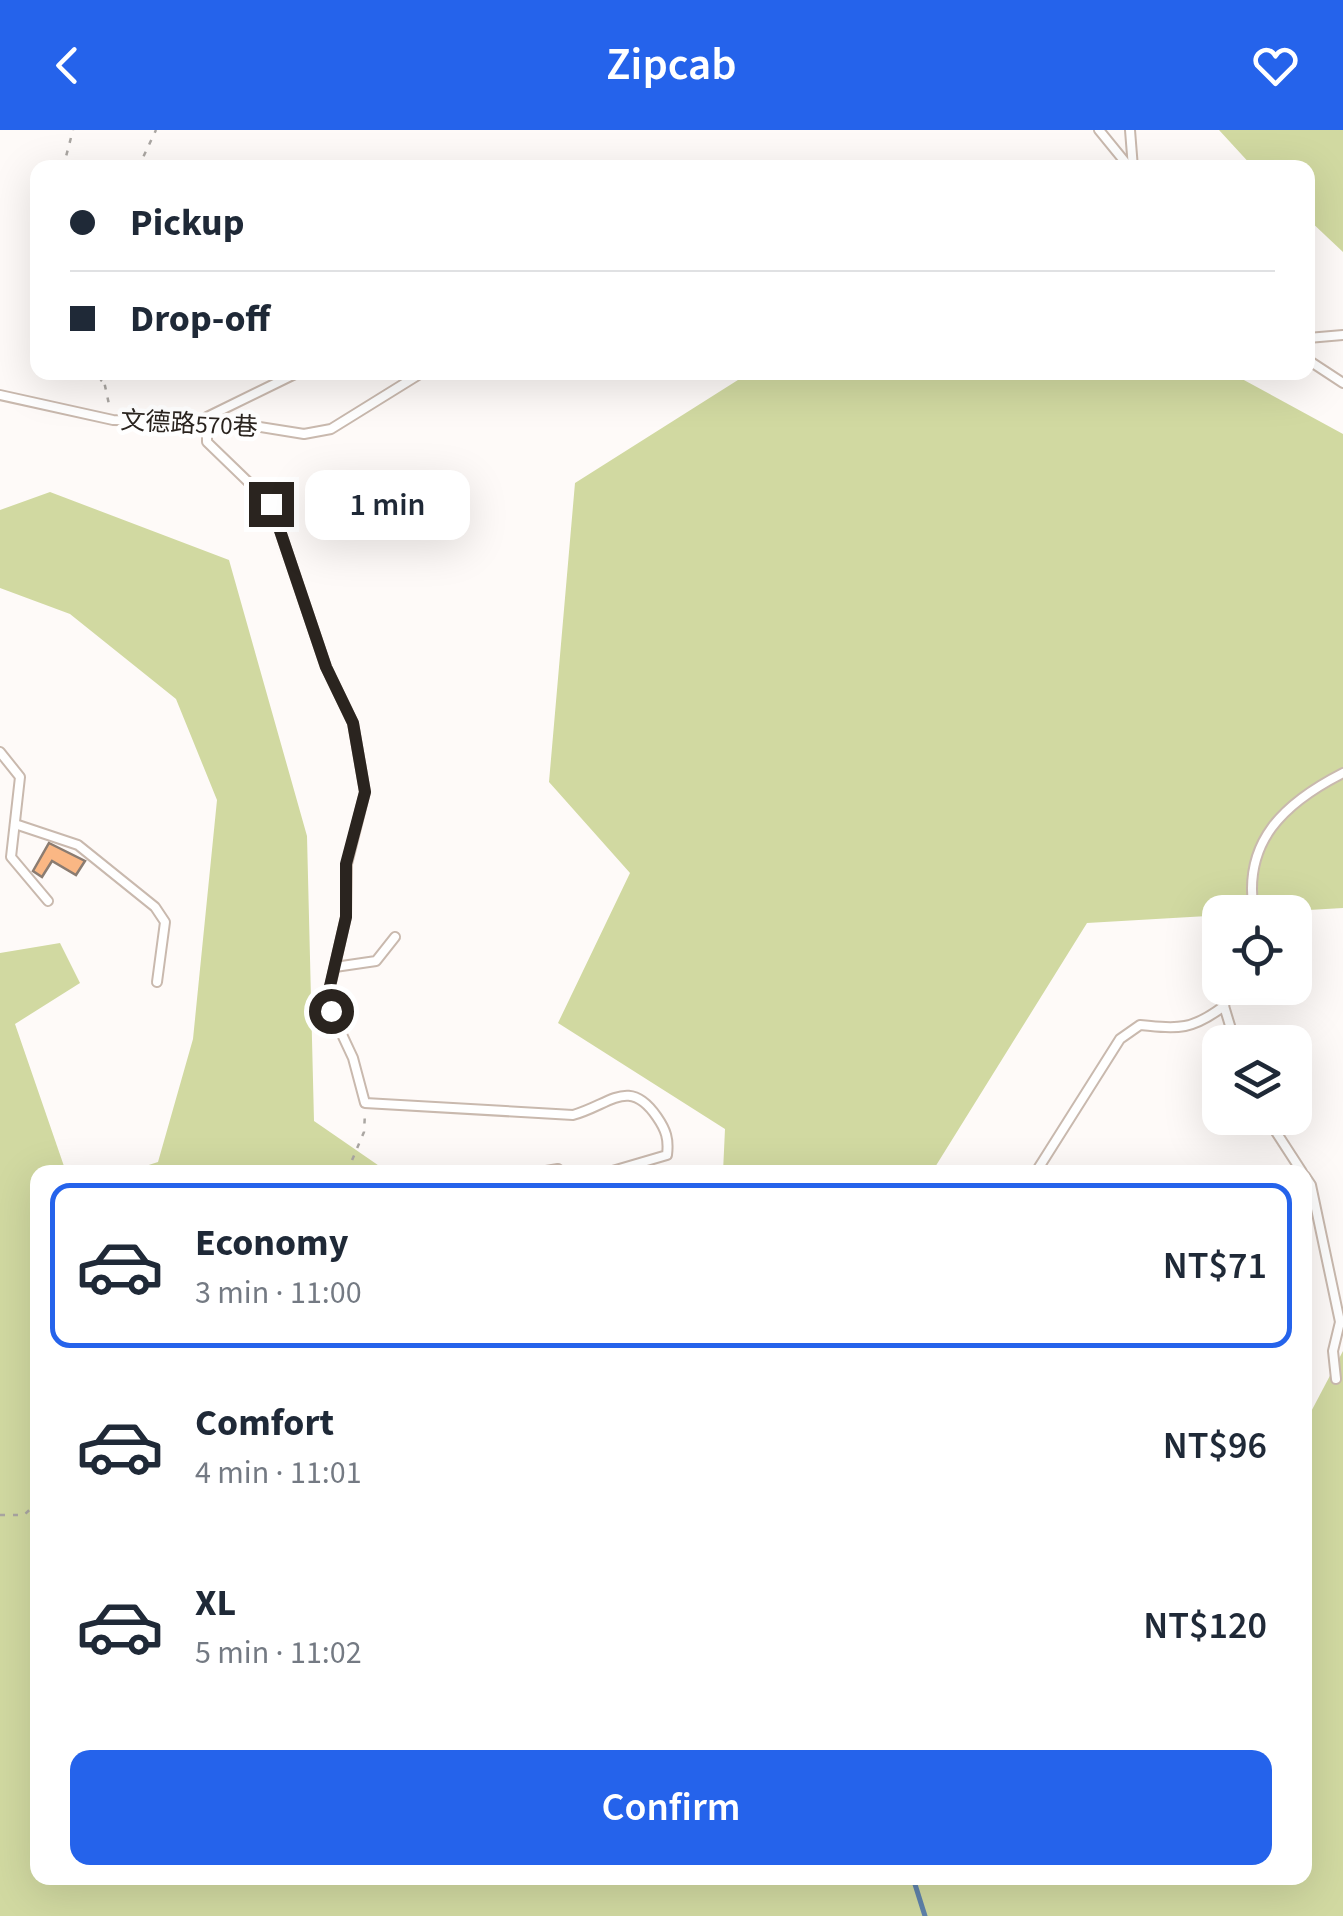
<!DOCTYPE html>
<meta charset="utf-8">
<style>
:root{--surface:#fff;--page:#f6f6f7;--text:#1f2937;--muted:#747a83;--line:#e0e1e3;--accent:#2563eb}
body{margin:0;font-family:"Source Sans 3","Noto Sans TC",sans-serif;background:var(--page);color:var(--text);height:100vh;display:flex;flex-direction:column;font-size:38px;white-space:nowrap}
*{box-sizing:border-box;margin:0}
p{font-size:32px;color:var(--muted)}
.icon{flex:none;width:55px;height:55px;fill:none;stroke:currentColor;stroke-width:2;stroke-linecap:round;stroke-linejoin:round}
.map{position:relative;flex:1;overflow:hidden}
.sheet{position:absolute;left:30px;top:1035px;width:1282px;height:720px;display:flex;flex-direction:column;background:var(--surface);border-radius:20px;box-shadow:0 10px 40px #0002}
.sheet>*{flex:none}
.top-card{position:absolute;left:30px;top:30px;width:1285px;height:220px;border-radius:20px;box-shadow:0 10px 40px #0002;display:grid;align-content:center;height:220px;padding:0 40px;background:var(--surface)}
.controls{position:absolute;left:1202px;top:765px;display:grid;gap:20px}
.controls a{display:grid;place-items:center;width:110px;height:110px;border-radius:20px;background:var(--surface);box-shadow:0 10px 40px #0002;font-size:50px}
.end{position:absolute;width:45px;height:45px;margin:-22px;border:12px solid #2a241f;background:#fff;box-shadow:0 0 0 5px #fff}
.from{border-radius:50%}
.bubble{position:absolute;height:70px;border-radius:20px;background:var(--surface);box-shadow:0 10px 40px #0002;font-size:32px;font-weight:600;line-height:70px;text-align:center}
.top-card b{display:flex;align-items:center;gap:35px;height:95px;font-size:38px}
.top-card b+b{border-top:2px solid var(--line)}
.top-card i{width:25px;height:25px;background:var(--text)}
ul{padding:18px 0 0;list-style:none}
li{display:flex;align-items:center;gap:30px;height:165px;margin:0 20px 15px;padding:0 20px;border:5px solid transparent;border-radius:20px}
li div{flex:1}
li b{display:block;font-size:38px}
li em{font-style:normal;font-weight:600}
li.active{border-color:var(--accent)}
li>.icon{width:90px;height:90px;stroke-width:1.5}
.cta{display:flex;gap:20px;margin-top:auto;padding:20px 40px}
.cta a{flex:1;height:115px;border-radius:20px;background:var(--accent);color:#fff;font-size:40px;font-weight:600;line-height:115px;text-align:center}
header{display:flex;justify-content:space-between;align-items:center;height:130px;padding:0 40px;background:var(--accent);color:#fff;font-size:45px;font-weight:600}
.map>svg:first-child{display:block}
.green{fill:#d1d9a1}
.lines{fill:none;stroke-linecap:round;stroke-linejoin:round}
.stream{stroke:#5f82aa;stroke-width:5}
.building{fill:#fab784;stroke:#8b7c71;stroke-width:2.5}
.service-casing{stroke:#c9b9ae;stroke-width:12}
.path{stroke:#aaa6a2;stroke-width:2.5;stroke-dasharray:5 8;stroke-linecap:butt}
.service{stroke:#fff;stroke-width:8}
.route{stroke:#2a241f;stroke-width:12}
.labels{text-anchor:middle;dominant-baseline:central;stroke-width:9;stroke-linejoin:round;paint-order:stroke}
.street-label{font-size:25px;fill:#2a241f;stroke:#fff}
</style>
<header><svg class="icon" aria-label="back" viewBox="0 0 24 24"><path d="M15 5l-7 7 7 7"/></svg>Zipcab<svg class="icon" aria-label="heart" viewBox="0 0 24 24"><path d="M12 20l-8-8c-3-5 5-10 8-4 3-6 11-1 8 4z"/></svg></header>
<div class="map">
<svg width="1343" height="1786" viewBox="0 0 1343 1786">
<rect width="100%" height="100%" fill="#fefaf8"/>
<g class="green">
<polygon points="1219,0 1343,0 1343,122 1308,89 1308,38 1253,37"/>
<polygon points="749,243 1231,243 1343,304 1343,778 1087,793 932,1042 723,1042 725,999 558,893 630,743 549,652 575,353"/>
<polygon points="50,362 229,430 307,706 314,991 388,1042 127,1042 158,1032 193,909 217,670 176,569 70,484 0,458 0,380"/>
<polygon points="60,813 80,853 15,894 66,1042 38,1042 38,1748 1305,1748 1305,1293 1343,1221 1343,1786 0,1786 0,823"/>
</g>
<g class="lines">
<polyline class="stream" points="913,1748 925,1786"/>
</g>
<polygon class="building" points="49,713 85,731 76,745 52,731 42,747 33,741"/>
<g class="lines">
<g class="service-casing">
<g id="service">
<polyline points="1099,0 1130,38"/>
<polyline points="1130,0 1133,38"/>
<polyline points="1308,208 1343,205"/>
<polyline points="1308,230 1343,253"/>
<path d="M299,242L207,287V312L271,374L326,537L353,593L365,662L347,734L346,787L330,857L331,881L353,928L365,973L573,985C610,975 629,946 657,987C666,1000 669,1009 667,1025L609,1042"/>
<polyline points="0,265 113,290 229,292 304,304 331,299 423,242"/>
<polyline points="0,622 20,647 11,727 48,771"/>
<polyline points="15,694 78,715 155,777 165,792 157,852"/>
<path d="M1254,782C1242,712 1284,673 1343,643"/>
<polyline points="335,837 376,831 395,807"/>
<polyline points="1229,858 1224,876 1235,912"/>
<polyline points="1267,988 1302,1042"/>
<polyline points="540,1042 558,1039 562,1042"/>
<path d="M1036,1042L1120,909L1140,895C1180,899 1192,900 1224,876"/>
<polyline points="1305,1046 1311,1055 1340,1192 1333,1221 1336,1249"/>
</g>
</g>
<g class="path">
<polyline points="63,38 73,0"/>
<polyline points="138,38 156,0"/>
<polyline points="90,242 102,251"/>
<polyline points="102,242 110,279"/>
<polyline points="347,1042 364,1002 365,983"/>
<polyline points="0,1385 24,1385 38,1372"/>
</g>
<use href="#service" class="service"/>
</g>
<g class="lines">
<polyline class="route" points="271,374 326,537 353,593 365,662 346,734 346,787 330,856 331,881"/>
</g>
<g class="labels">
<g class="street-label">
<text transform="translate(189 294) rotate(3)">文德路570巷</text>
</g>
</g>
</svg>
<div class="controls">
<a><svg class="icon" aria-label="locate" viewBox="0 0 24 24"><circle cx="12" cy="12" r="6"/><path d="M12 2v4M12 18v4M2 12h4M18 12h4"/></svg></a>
<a><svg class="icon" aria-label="layers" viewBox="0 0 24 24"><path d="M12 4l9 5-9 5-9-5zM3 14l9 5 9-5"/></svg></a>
</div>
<i class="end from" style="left:331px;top:881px"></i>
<i class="end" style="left:271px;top:374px"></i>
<div class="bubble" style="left:305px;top:340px;width:165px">1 min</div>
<div class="top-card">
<b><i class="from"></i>Pickup</b>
<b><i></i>Drop-off</b>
</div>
<section class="sheet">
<ul>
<li class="active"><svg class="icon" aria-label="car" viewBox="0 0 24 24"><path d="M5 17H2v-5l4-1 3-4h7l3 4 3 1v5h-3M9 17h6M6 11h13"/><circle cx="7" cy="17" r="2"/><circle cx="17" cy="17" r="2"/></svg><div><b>Economy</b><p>3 min · 11:00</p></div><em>NT$71</em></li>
<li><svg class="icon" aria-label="car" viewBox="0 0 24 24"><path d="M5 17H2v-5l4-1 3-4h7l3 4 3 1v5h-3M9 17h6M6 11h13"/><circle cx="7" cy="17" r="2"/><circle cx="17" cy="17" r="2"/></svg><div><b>Comfort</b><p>4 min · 11:01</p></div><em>NT$96</em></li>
<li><svg class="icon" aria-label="car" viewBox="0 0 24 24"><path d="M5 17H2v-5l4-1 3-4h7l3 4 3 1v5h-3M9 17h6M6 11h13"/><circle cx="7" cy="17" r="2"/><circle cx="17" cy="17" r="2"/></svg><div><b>XL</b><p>5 min · 11:02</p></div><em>NT$120</em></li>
</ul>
<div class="cta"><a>Confirm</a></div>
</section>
</div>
